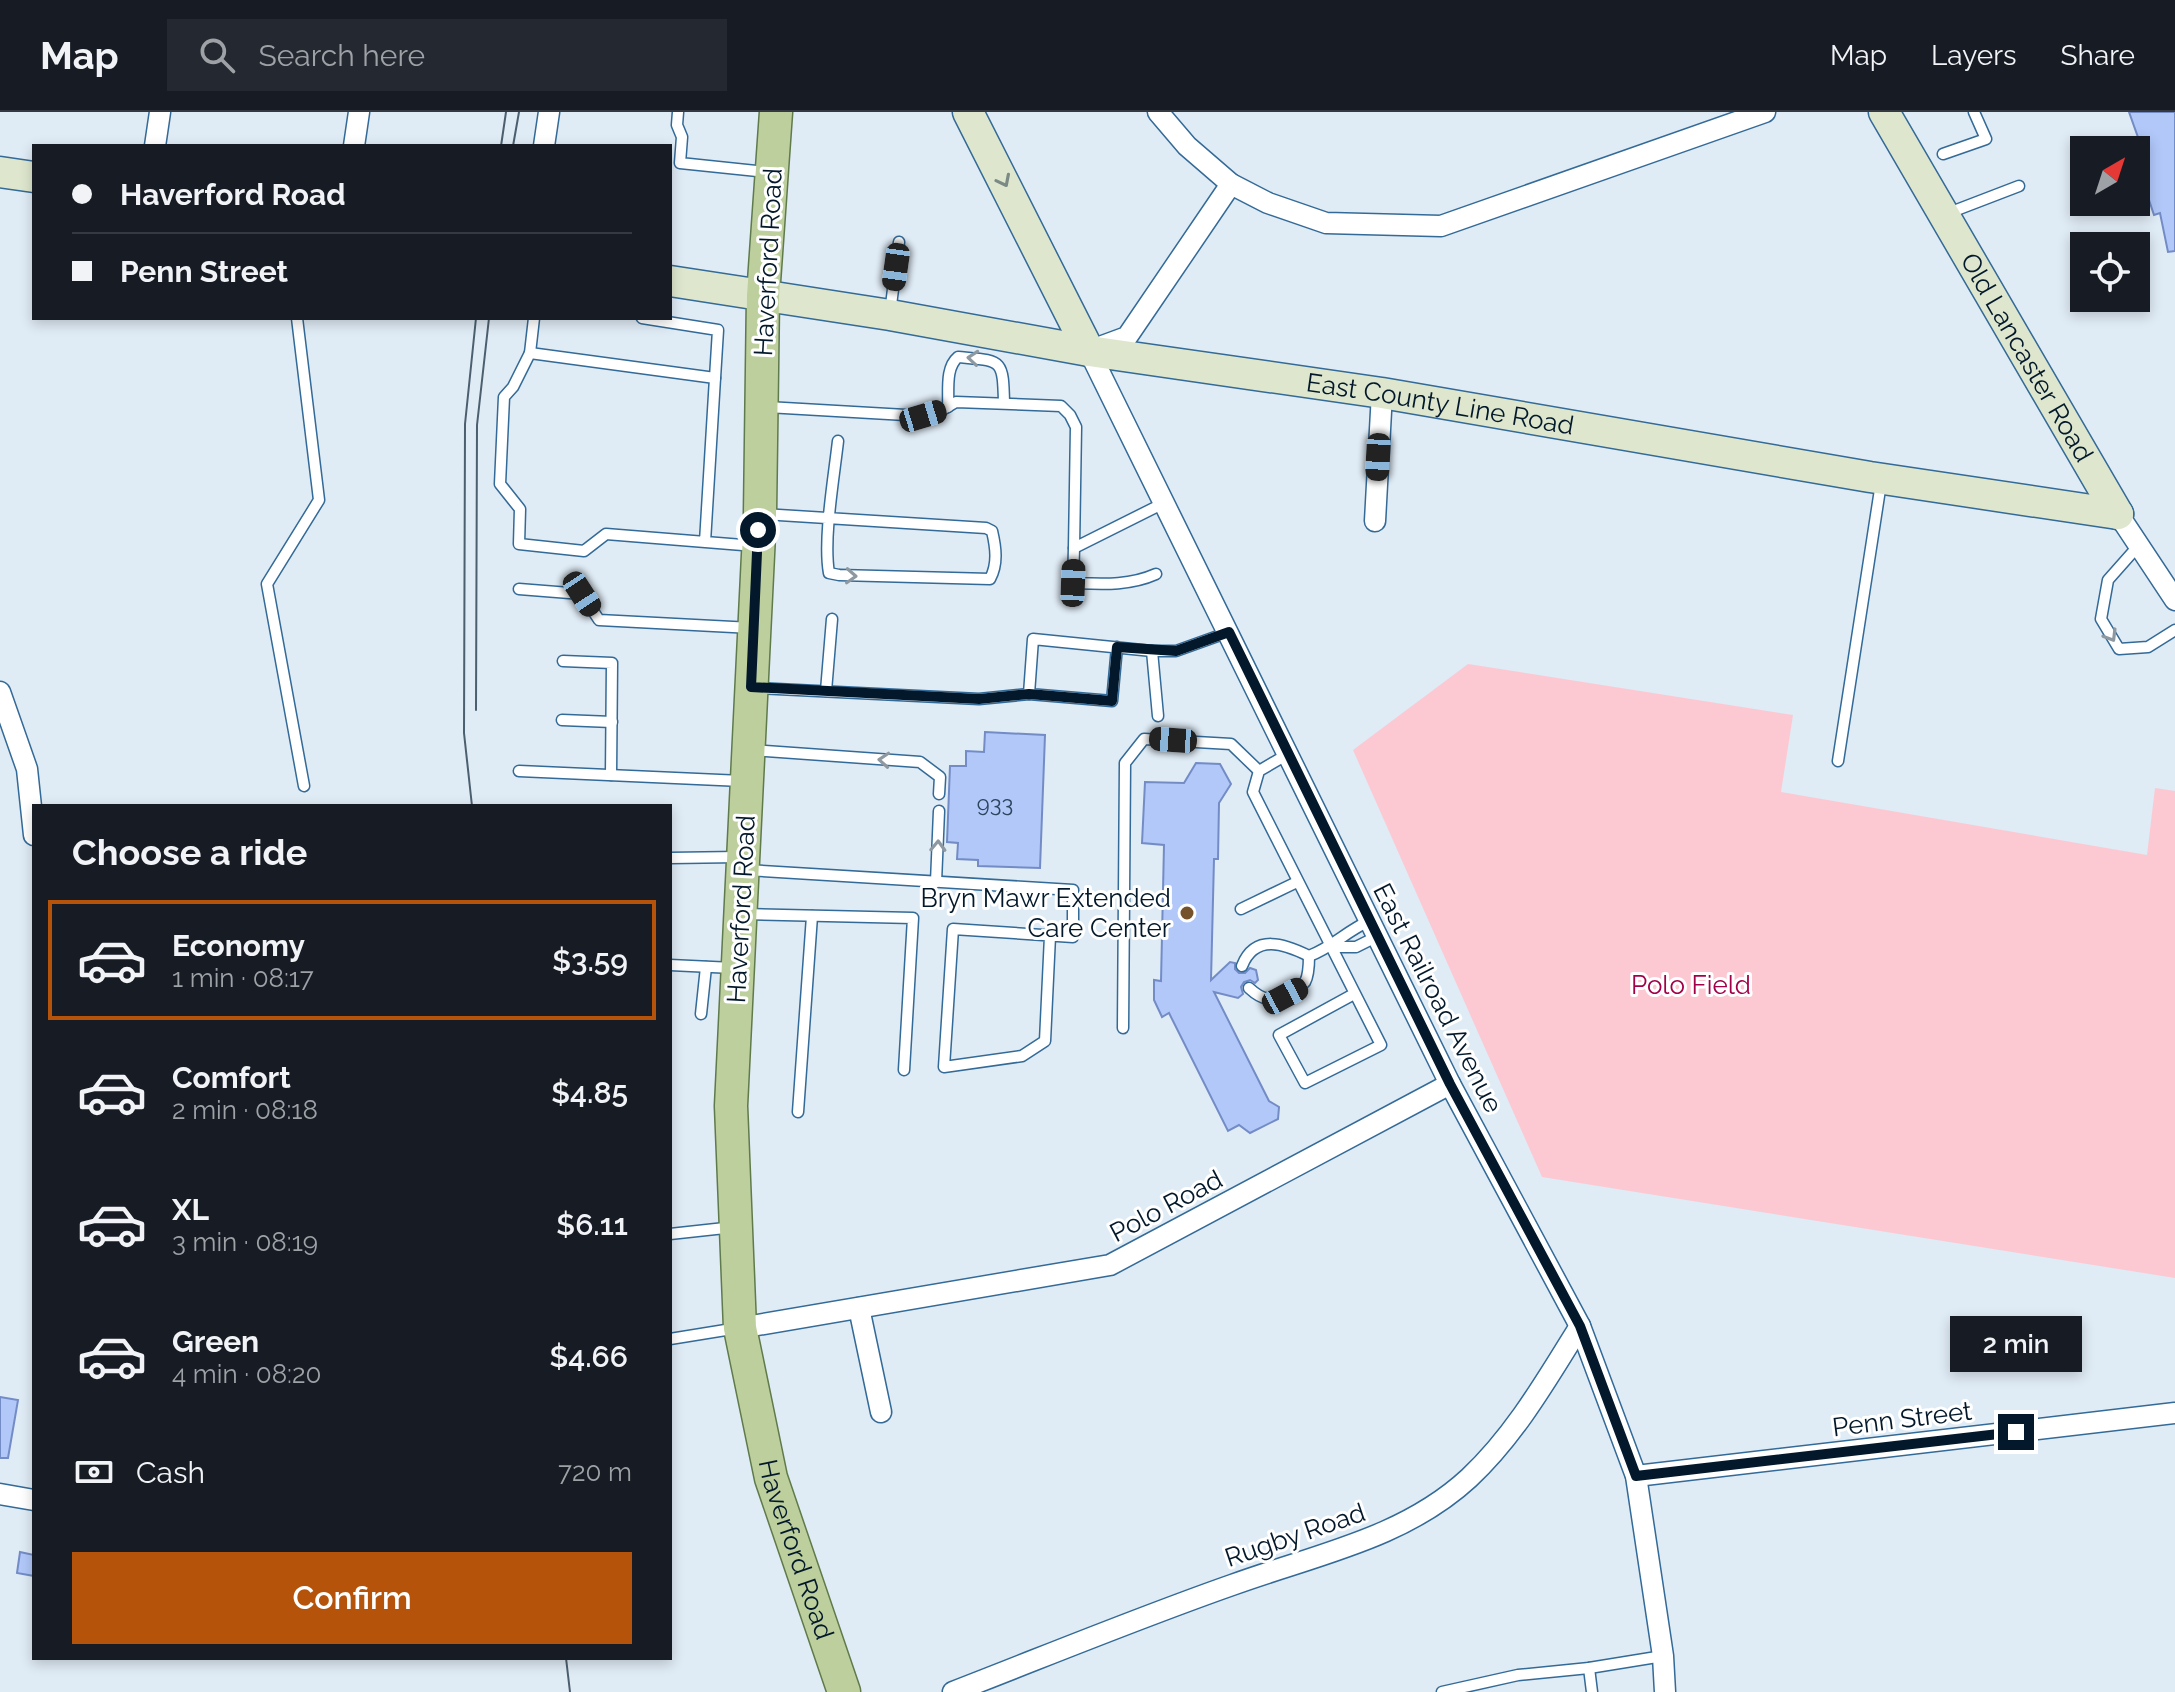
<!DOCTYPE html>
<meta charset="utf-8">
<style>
:root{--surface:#171b24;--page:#242831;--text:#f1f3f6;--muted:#9ea1a6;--line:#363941;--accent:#b45309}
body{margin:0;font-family:Raleway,sans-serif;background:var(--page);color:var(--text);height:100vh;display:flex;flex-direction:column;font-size:30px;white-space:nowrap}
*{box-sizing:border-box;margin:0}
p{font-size:26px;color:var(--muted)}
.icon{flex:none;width:44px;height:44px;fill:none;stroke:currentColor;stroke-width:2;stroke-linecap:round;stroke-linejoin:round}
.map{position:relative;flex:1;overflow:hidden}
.details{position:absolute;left:32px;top:692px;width:640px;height:856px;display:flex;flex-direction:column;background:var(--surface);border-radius:0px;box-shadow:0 4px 12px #0003}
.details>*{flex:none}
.top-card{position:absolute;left:32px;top:32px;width:640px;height:176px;border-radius:0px;box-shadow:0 4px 12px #0003;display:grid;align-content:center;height:176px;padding:0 40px;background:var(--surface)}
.needle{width:52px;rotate:39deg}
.buttons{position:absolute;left:2070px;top:24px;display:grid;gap:16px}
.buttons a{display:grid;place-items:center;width:80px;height:80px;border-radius:0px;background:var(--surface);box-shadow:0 4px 12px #0003;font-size:40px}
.end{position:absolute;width:36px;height:36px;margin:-18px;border:10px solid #03192b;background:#fff;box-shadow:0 0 0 4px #fff}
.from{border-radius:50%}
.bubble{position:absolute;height:56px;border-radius:0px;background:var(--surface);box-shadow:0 4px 12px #0003;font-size:26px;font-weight:600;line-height:56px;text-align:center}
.car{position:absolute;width:24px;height:48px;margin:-24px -12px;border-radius:10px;box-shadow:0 0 6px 2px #0007;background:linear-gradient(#222 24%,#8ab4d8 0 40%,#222 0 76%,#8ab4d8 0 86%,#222 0)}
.top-card b{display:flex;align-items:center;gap:28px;height:76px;font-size:30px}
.top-card b+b{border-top:2px solid var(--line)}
.top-card i{width:20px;height:20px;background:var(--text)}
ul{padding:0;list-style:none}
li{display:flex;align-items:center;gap:24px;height:120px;margin:0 16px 12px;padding:0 24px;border:4px solid transparent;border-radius:0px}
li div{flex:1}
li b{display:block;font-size:30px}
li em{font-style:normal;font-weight:600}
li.on{border-color:var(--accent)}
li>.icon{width:72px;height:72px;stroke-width:1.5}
h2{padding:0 40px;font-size:36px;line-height:96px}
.pay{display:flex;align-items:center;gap:20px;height:88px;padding:0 40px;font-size:30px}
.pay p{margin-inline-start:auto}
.action{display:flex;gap:16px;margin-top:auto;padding:16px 40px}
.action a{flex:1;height:92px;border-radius:0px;background:var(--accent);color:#fff;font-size:32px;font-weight:600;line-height:92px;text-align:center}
header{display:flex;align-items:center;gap:48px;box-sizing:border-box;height:112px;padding:0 40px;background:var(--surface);border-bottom:2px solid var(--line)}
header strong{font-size:38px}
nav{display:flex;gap:44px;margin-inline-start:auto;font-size:28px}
.search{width:560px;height:72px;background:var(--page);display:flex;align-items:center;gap:20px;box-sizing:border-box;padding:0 28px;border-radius:0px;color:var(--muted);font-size:30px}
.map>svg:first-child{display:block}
.green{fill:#fcc9d3}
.building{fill:#b1c8f9;stroke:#738cc6;stroke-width:2}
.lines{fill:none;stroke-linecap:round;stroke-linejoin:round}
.lane-casing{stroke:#336a97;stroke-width:13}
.street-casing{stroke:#336a97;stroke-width:23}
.secondary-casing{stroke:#336a97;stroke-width:33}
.primary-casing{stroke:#5f7a4b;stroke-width:35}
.lane{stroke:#fff;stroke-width:10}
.street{stroke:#fff;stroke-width:20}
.secondary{stroke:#dee7ce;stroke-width:30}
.primary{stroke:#bdcf9d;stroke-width:32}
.tram{stroke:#4c5f6e;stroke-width:2}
.oneway{stroke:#7b8a85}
.oneway2{stroke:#8e98a0}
.route{stroke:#03192b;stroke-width:10}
.poi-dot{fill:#76522c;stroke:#fff;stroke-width:3}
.labels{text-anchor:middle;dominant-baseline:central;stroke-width:6;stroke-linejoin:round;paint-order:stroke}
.number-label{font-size:22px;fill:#2e455e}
.street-label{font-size:26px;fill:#03192b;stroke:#fff}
.poi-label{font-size:26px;fill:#03192b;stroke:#fff;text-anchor:end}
.park-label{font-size:26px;fill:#a20048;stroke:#fff}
</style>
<header>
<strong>Map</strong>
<div class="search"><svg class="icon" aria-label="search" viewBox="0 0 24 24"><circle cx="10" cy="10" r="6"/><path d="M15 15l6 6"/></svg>Search here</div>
<nav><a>Map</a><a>Layers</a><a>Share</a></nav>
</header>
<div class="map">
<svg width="2175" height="1580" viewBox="0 0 2175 1580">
<rect width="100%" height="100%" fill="#dfebf5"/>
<polygon class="green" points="1468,552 1793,603 1781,680 2147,743 2155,676 2175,679 2175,1166 1542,1065 1353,638"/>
<g class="building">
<polygon points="2129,0 2175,0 2175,139 2168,140 2160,101 2154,103 2136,49 2145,45"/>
<polygon points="985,620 1045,623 1040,756 978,754 978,748 957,747 958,731 947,730 950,654 966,654 966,639 984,640"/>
<polygon points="1196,651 1220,652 1231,672 1219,691 1218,747 1214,747 1211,868 1230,850 1235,851 1235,857 1239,861 1245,861 1250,856 1256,858 1258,868 1255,871 1250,868 1244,870 1241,875 1243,882 1238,886 1214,880 1269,989 1279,995 1278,1007 1250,1021 1239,1013 1228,1019 1169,901 1162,905 1154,888 1154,868 1161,869 1164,733 1142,731 1145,670 1184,671"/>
<polygon points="0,1285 18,1288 8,1346 0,1346"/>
<polygon points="20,1440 34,1443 34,1464 17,1461"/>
</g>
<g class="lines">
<g class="lane-casing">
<g id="lane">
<polyline points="678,0 677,13 682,25 680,51 767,60"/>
<polyline points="1943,42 1986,27 1974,0"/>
<polyline points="1946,102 2019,74"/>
<polyline points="890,201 899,130"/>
<polyline points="297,206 319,388 267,472 304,674"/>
<polyline points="642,206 718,218 715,266"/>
<polyline points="530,241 534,206"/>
<polyline points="767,295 923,304 944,297 956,290 1061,294 1070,303 1076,315 1074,436 1164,391"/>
<path d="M948,295C949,278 945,256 958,245C1002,249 1003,246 1004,291"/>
<path d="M763,402L986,416L992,419C996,436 998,452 990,467L839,463L829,461C823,427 834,365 838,329"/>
<polyline points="705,430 715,266 530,241 513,275 504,285 500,372 520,397 519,432 584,439 606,422 755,434"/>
<polyline points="2139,433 2108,468 2101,507 2119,537 2148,535 2175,518"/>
<path d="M1074,436L1073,471C1102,472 1129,474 1156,462"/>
<polyline points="519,477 582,482 599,508 752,516"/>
<polyline points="1117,535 1112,589 1029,582 1033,527 1152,539"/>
<polyline points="563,549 612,551 611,663"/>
<polyline points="756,576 979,587 1029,582"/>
<polyline points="826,579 832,507"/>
<polyline points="1158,604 1152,539 1176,539 1229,520"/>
<polyline points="562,608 612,610"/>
<polyline points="752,638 920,650 940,665 939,682"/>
<polyline points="1288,642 1259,659 1253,680 1381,933 1305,971 1279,923 1354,882"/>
<polyline points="1838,649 1881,371"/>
<polyline points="519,659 742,669"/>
<polyline points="670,746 738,745"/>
<polyline points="746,758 1073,778 1073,825 953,817 944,955 1022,944 1045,929 1050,824"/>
<polyline points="936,770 939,699"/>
<polyline points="1241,797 1297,770"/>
<polyline points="744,802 913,806 904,958"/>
<polyline points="1332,835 1356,835 1376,825"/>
<polyline points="670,853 733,856"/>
<path d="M1242,854C1255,821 1285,832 1309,844C1333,835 1345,820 1369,809"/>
<path d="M1249,876C1263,889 1272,890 1289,881C1295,878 1301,875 1305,870C1309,863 1309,852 1309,844"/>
<polyline points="701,902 706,855"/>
<polyline points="1123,916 1125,651 1144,627 1231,632 1259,659"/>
<polyline points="798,1000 812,804"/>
<polyline points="670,1122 734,1115"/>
<polyline points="670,1227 738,1216"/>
<polyline points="1589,1556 1592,1580"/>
<polyline points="1442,1580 1518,1563 1589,1556 1663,1544"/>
</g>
</g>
<g class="street-casing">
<g id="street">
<polyline points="1158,0 1187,34 1231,72 1268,91 1326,111 1441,114 1765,0"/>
<polyline points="155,34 160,0"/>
<polyline points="354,34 359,0"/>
<polyline points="544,34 549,0"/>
<polyline points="1231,72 1127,225 1089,239 1450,972 1580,1214 1636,1364 1663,1544 1665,1580"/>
<polyline points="2118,402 2175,488"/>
<polyline points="1375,409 1382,281"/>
<polyline points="0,580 27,657 34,723"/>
<polyline points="859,1196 881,1300"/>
<polyline points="740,1216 1110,1153 1450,972"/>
<polyline points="1636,1364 2175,1301"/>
<polyline points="0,1382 34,1388"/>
<path d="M953,1580C1046,1544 1138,1506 1232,1473C1314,1443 1403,1427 1469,1366C1515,1323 1547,1267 1580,1214"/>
</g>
</g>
<g class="secondary-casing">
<g id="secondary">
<polyline points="968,0 1089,239"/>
<path id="s1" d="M1884,0L2118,402"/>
<polyline points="0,60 34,65"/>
<path id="s2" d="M670,169L890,203L1089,239L1382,281L1870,365L2118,402"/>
</g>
</g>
<g class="primary-casing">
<g id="primary">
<path id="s3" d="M776,0L763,184L760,402L731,994L740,1216L771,1366L844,1580"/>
</g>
</g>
<use href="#lane" class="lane"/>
<use href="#street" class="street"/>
<use href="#secondary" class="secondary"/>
<use href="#primary" class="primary"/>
<g class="tram">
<polyline points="501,34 506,0"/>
<polyline points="513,34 519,0"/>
<polyline points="476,598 477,313 489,206"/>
<polyline points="472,694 464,621 465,312 476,206"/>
<polyline points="566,1546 570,1580"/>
</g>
</g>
<defs><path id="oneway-chevron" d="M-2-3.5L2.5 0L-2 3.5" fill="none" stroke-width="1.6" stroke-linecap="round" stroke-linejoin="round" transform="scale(2)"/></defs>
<use class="oneway" href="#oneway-chevron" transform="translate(1004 69) rotate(63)"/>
<g class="oneway2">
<use href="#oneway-chevron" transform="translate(973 246) rotate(-175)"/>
<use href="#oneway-chevron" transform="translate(851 464) rotate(3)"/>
<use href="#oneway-chevron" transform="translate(2111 524) rotate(59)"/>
<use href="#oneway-chevron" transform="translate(884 648) rotate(-176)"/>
<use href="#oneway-chevron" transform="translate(938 734) rotate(-88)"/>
</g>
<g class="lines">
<polyline class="route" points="758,418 751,575 979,587 1029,582 1112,589 1117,535 1176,539 1229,520 1450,972 1580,1214 1636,1364 2016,1320"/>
</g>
<circle class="poi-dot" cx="1187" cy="801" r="8"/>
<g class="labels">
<g class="number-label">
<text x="995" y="692">933</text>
</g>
<g class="street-label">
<text transform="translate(768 150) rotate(-87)">Haverford Road</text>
<text stroke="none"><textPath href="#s1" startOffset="284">Old Lancaster Road</textPath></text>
<text stroke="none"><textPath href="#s2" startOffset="780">East County Line Road</textPath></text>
<text transform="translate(741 797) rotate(-87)">Haverford Road</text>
<text transform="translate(1438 886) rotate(63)">East Railroad Avenue</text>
<text transform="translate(1166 1094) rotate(-28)">Polo Road</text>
<text transform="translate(1902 1307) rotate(-7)">Penn Street</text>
<text transform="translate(1295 1423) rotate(-19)">Rugby Road</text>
<text stroke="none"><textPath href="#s3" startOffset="1446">Haverford Road</textPath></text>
</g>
<g class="poi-label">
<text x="1171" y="786">Bryn Mawr Extended<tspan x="1171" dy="30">Care Center</tspan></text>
</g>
<g class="park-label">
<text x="1691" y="873">Polo Field</text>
</g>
</g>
</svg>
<div class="buttons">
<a><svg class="needle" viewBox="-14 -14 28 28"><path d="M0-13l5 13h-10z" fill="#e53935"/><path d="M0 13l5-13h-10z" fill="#9ea1a6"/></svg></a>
<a><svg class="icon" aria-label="locate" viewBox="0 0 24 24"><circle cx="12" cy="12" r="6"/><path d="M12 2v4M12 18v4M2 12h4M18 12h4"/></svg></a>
</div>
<i class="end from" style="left:758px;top:418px"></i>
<i class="end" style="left:2016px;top:1320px"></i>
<div class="bubble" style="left:1950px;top:1204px;width:132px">2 min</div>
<i class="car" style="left:896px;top:155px;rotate:188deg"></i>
<i class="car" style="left:923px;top:304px;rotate:73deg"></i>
<i class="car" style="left:1378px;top:345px;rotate:183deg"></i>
<i class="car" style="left:1073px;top:471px;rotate:2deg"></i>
<i class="car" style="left:582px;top:482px;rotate:147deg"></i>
<i class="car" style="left:1173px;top:628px;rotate:274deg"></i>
<i class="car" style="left:1285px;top:884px;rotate:62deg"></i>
<div class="top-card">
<b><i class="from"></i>Haverford Road</b>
<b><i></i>Penn Street</b>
</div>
<section class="details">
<h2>Choose a ride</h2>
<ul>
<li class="on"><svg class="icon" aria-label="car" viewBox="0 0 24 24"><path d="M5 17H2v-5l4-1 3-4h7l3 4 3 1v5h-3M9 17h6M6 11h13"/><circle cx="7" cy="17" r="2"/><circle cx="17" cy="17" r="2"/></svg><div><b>Economy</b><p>1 min · 08:17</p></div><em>$3.59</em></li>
<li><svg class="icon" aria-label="car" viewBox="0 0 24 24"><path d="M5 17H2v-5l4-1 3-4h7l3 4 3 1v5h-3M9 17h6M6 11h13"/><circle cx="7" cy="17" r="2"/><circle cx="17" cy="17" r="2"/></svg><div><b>Comfort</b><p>2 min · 08:18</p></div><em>$4.85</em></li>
<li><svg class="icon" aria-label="car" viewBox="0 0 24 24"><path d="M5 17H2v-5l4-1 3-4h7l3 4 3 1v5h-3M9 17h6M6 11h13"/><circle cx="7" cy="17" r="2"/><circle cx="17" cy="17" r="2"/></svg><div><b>XL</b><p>3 min · 08:19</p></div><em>$6.11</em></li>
<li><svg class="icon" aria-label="car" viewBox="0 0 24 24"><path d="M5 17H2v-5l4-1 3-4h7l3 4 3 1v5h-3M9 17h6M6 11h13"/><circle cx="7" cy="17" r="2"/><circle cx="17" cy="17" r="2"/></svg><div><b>Green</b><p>4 min · 08:20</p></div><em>$4.66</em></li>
</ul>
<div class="pay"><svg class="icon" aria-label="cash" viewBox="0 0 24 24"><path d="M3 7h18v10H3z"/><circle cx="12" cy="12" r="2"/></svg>Cash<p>720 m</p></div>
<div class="action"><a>Confirm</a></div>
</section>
</div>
